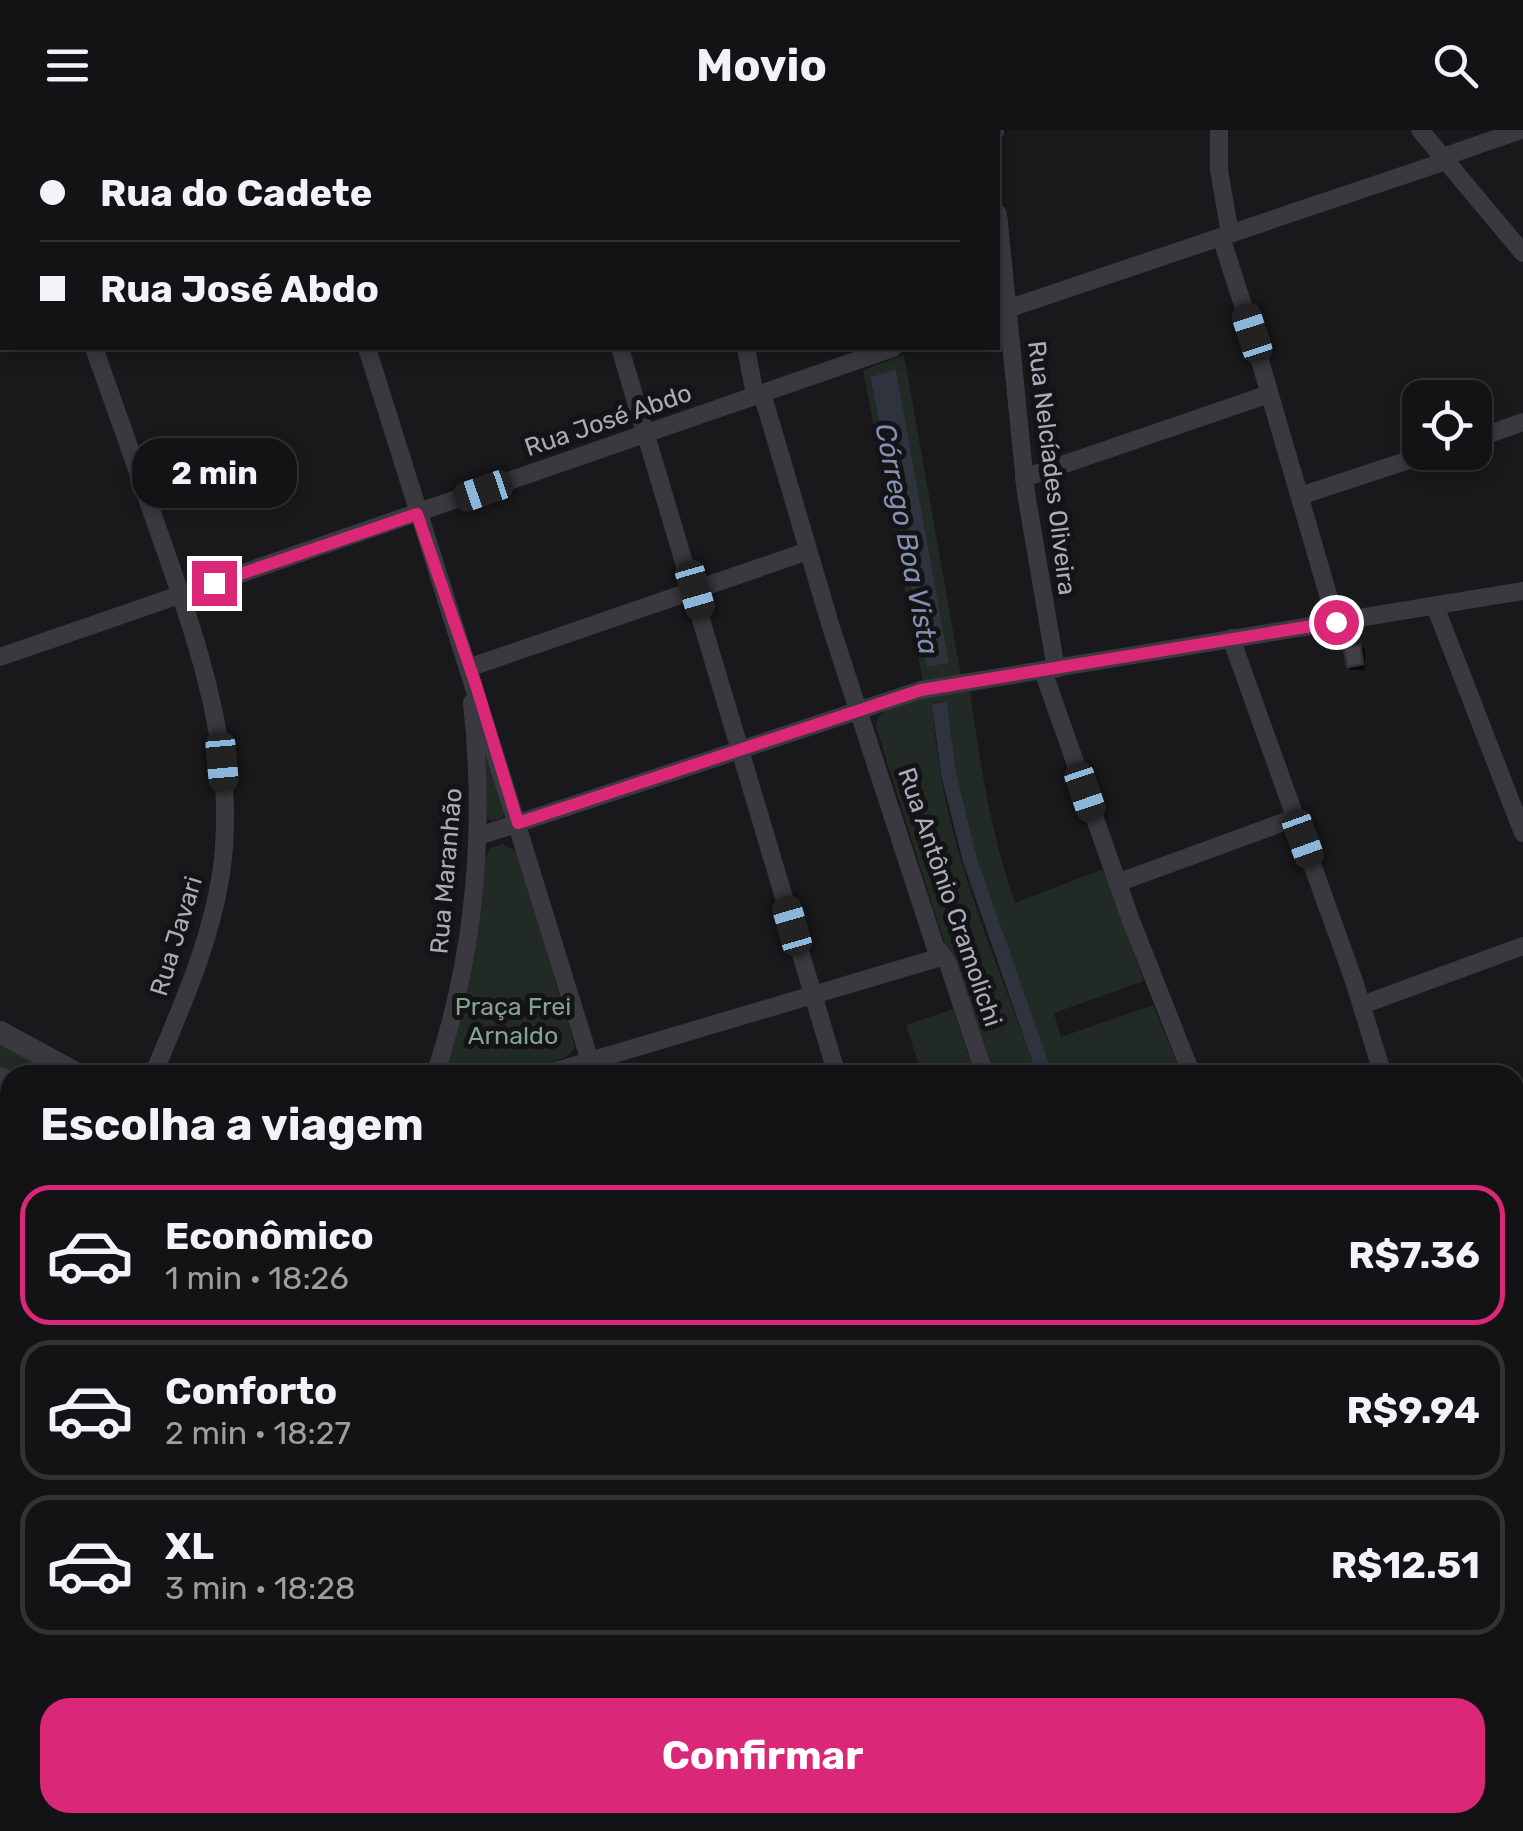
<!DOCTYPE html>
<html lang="pt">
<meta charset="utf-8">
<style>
:root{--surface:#131214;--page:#202022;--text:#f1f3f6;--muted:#9d9ea0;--line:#323234;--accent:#db2777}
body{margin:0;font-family:Rubik,sans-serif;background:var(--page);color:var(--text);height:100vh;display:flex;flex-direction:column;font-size:38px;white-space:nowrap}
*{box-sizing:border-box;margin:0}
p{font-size:32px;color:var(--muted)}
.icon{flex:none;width:55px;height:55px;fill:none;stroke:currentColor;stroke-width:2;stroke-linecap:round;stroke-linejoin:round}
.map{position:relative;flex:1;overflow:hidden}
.panel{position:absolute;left:0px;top:935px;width:1525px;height:768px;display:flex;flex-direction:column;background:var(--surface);border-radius:30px 30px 0 0;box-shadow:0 5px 15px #0003,0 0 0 2px var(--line)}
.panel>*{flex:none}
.banner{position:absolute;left:0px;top:0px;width:1000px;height:220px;box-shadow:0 5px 15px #0003,0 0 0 2px var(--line);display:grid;align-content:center;height:220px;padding:0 40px;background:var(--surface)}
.fabs{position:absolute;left:1402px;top:250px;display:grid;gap:20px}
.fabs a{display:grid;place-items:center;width:90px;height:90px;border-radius:20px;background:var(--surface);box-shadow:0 5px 15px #0003,0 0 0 2px var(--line);font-size:50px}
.end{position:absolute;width:45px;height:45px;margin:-22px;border:12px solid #db2777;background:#fff;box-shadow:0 0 0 5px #fff}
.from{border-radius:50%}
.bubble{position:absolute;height:70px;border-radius:30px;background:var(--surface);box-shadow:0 5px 15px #0003,0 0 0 2px var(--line);font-size:32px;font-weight:700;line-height:70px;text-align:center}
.car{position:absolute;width:30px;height:60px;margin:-30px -15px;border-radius:12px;box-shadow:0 0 8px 2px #0007;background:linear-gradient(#222 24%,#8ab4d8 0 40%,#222 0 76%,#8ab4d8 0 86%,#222 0)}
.banner b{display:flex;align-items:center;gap:35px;height:95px;font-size:38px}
.banner b+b{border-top:2px solid var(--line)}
.banner i{width:25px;height:25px;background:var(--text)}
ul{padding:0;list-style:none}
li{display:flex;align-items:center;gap:30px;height:140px;margin:0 20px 15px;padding:0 20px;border:5px solid var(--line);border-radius:30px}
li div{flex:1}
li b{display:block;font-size:38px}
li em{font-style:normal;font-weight:700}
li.active{border-color:var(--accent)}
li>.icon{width:90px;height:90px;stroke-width:1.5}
h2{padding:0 40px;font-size:45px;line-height:120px}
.primary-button{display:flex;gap:20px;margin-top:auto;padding:20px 40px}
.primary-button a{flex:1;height:115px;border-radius:30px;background:var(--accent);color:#fff;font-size:40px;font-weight:700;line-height:115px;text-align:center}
header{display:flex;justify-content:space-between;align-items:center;height:130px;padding:0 40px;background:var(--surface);font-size:45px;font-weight:700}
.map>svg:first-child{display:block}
.green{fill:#222a25;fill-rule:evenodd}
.water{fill:#2f333e}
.building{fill:#404044;stroke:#333236;stroke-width:2.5;filter:url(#shadow)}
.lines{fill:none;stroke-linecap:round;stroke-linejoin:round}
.minor{stroke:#3a393f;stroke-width:18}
.tertiary{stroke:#3a393f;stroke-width:22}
.route{stroke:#db2777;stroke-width:12}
.labels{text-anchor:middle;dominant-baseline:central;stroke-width:10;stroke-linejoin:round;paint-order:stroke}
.street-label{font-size:25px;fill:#abacba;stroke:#141315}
.park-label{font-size:25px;fill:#83a48e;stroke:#141315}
.water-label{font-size:28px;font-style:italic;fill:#8490b3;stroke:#141315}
</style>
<header><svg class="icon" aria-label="menu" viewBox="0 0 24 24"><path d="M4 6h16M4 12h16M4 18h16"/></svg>Movio<svg class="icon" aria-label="search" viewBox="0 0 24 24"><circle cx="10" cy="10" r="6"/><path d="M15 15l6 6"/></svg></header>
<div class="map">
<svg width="1523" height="1701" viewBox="0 0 1523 1701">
<defs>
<filter id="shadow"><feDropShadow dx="4.5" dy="4.5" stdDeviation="0" flood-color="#0009"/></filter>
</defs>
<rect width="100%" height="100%" fill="#19181a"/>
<g class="green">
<path d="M904,225L961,546L923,552L863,240ZM896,241L949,533L927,537L870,248Z"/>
<path d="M970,561C980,634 991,704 1015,773L1103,739L1144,851L1054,883L1061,907L1153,875L1182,945H1053L977,728L956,642L947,572L933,573C937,701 996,826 1037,945H995L956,828L945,815L876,597L877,588C898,567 942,566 970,561Z"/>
<polygon points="485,621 505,682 502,688 492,691 487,688"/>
<polygon points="503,714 517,722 575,917 568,926 523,945 443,945 469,853 485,728 491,718"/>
<polygon points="953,879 975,945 913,945 921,942 906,895"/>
<polygon points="0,911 62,945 11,945 0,939"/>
<polygon points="10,1174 10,1460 0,1453 0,1184"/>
<polygon points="964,1693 1051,1693 1053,1701 955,1701"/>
<polygon points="1186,1693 1286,1693 1287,1701 1168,1701"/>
<polygon points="1304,1693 1386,1693 1388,1701 1305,1701"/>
</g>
<g class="water">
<polygon points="896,240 949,533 927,537 870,247"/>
<polygon points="947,572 956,642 977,728 1053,945 1037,945 963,732 941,645 932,574"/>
</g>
<polygon class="building" points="1360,515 1363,534 1347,537 1344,518"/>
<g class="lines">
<g class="minor">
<polyline points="18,0 19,2"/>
<polyline points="299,0 300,2"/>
<polyline points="551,0 552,2"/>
<polyline points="727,0 727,2"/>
<polyline points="1219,0 1219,40 1230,104"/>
<polyline points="1420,0 1523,123"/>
<polyline points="203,2 211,0"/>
<polyline points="995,2 995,0"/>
<polyline points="1443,27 1521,0"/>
<polyline points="0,72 2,71"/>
<polyline points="998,84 1026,363 1056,539"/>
<polyline points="1221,107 1252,203 1336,492"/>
<polyline points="998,182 1446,31"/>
<path d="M94,218C117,282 140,347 162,411C200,519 238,628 221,744C210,815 180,880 153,945"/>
<path d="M367,218C442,455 517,693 590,931"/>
<polyline points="620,218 837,945"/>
<polyline points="746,218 755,265"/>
<polyline points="762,263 831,497 935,816 948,833 985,945"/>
<polyline points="1475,309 1523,292"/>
<polyline points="1024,348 1269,264"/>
<polyline points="1300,366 1433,322"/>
<polyline points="1435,476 1523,703"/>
<polyline points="1231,508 1354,851 1383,945"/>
<polyline points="0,527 893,218"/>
<polyline points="468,538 808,421"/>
<polyline points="1043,541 1130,788 1192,945"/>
<polyline points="479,706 921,560 1523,461"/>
<polyline points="1117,753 1295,688"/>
<polyline points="1362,875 1523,816"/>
<path d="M435,945C475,824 486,700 472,573"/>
<polyline points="543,945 941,827"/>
<polyline points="0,1163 10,1154"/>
<polyline points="1515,1382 1523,1380"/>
<polyline points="1515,1403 1523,1436"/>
<polyline points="0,1466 10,1473"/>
<polyline points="0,1658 10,1653"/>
<polyline points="172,1692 179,1701"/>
<polyline points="508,1692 521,1701"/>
<polyline points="1062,1692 1064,1701"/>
<polyline points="1396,1692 1398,1701"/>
<polyline points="551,1701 556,1692"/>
<polyline points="941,1701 949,1692"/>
<polyline points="1124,1701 1153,1692"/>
</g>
<g class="tertiary">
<polyline points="0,902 79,945"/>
<polyline points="0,948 10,954"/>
<polyline points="1515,1096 1523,1094"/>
<polyline points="1515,1141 1523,1139"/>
</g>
</g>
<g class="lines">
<polyline class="route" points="214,453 417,384 476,555 518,693 921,560 1336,492"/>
</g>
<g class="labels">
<g class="street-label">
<text transform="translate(608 290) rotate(-19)">Rua José Abdo</text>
<text transform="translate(1052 338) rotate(83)">Rua Nelcíades Oliveira</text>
<text transform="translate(446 741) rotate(-85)">Rua Maranhão</text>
<text transform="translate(950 767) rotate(71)">Rua Antônio Cramolichi</text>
<text transform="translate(176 806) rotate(-73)">Rua Javari</text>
</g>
<g class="park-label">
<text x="513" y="876">Praça Frei<tspan x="513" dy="29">Arnaldo</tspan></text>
</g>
<g class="water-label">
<text transform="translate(907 409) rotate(79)">Córrego Boa Vista</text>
</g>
</g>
</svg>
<div class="fabs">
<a><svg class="icon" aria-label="locate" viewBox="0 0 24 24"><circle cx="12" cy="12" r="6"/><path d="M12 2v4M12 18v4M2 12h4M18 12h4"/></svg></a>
</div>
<i class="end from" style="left:1336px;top:492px"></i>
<i class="end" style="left:214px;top:453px"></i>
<div class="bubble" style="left:132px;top:308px;width:165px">2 min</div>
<i class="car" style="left:1252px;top:203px;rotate:342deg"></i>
<i class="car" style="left:483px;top:361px;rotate:251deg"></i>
<i class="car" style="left:695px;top:460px;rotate:164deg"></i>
<i class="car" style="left:222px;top:632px;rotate:175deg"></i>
<i class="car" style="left:1085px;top:662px;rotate:161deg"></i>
<i class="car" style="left:1303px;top:709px;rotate:160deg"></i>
<i class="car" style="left:792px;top:796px;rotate:344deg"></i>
<div class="banner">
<b><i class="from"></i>Rua do Cadete</b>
<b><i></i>Rua José Abdo</b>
</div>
<section class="panel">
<h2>Escolha a viagem</h2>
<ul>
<li class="active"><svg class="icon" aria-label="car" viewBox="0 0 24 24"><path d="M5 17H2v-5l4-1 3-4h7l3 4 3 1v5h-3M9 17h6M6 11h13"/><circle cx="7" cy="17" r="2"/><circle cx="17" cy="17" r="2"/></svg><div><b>Econômico</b><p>1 min · 18:26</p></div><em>R$7.36</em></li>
<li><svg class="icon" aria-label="car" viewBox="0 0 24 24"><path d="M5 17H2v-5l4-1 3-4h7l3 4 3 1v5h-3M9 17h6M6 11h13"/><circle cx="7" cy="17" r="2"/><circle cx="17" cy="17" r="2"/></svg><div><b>Conforto</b><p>2 min · 18:27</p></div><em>R$9.94</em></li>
<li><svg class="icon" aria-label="car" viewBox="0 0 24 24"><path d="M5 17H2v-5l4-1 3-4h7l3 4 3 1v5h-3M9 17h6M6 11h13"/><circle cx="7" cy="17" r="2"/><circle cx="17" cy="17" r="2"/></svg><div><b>XL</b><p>3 min · 18:28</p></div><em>R$12.51</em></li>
</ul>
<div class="primary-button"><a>Confirmar</a></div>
</section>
</div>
